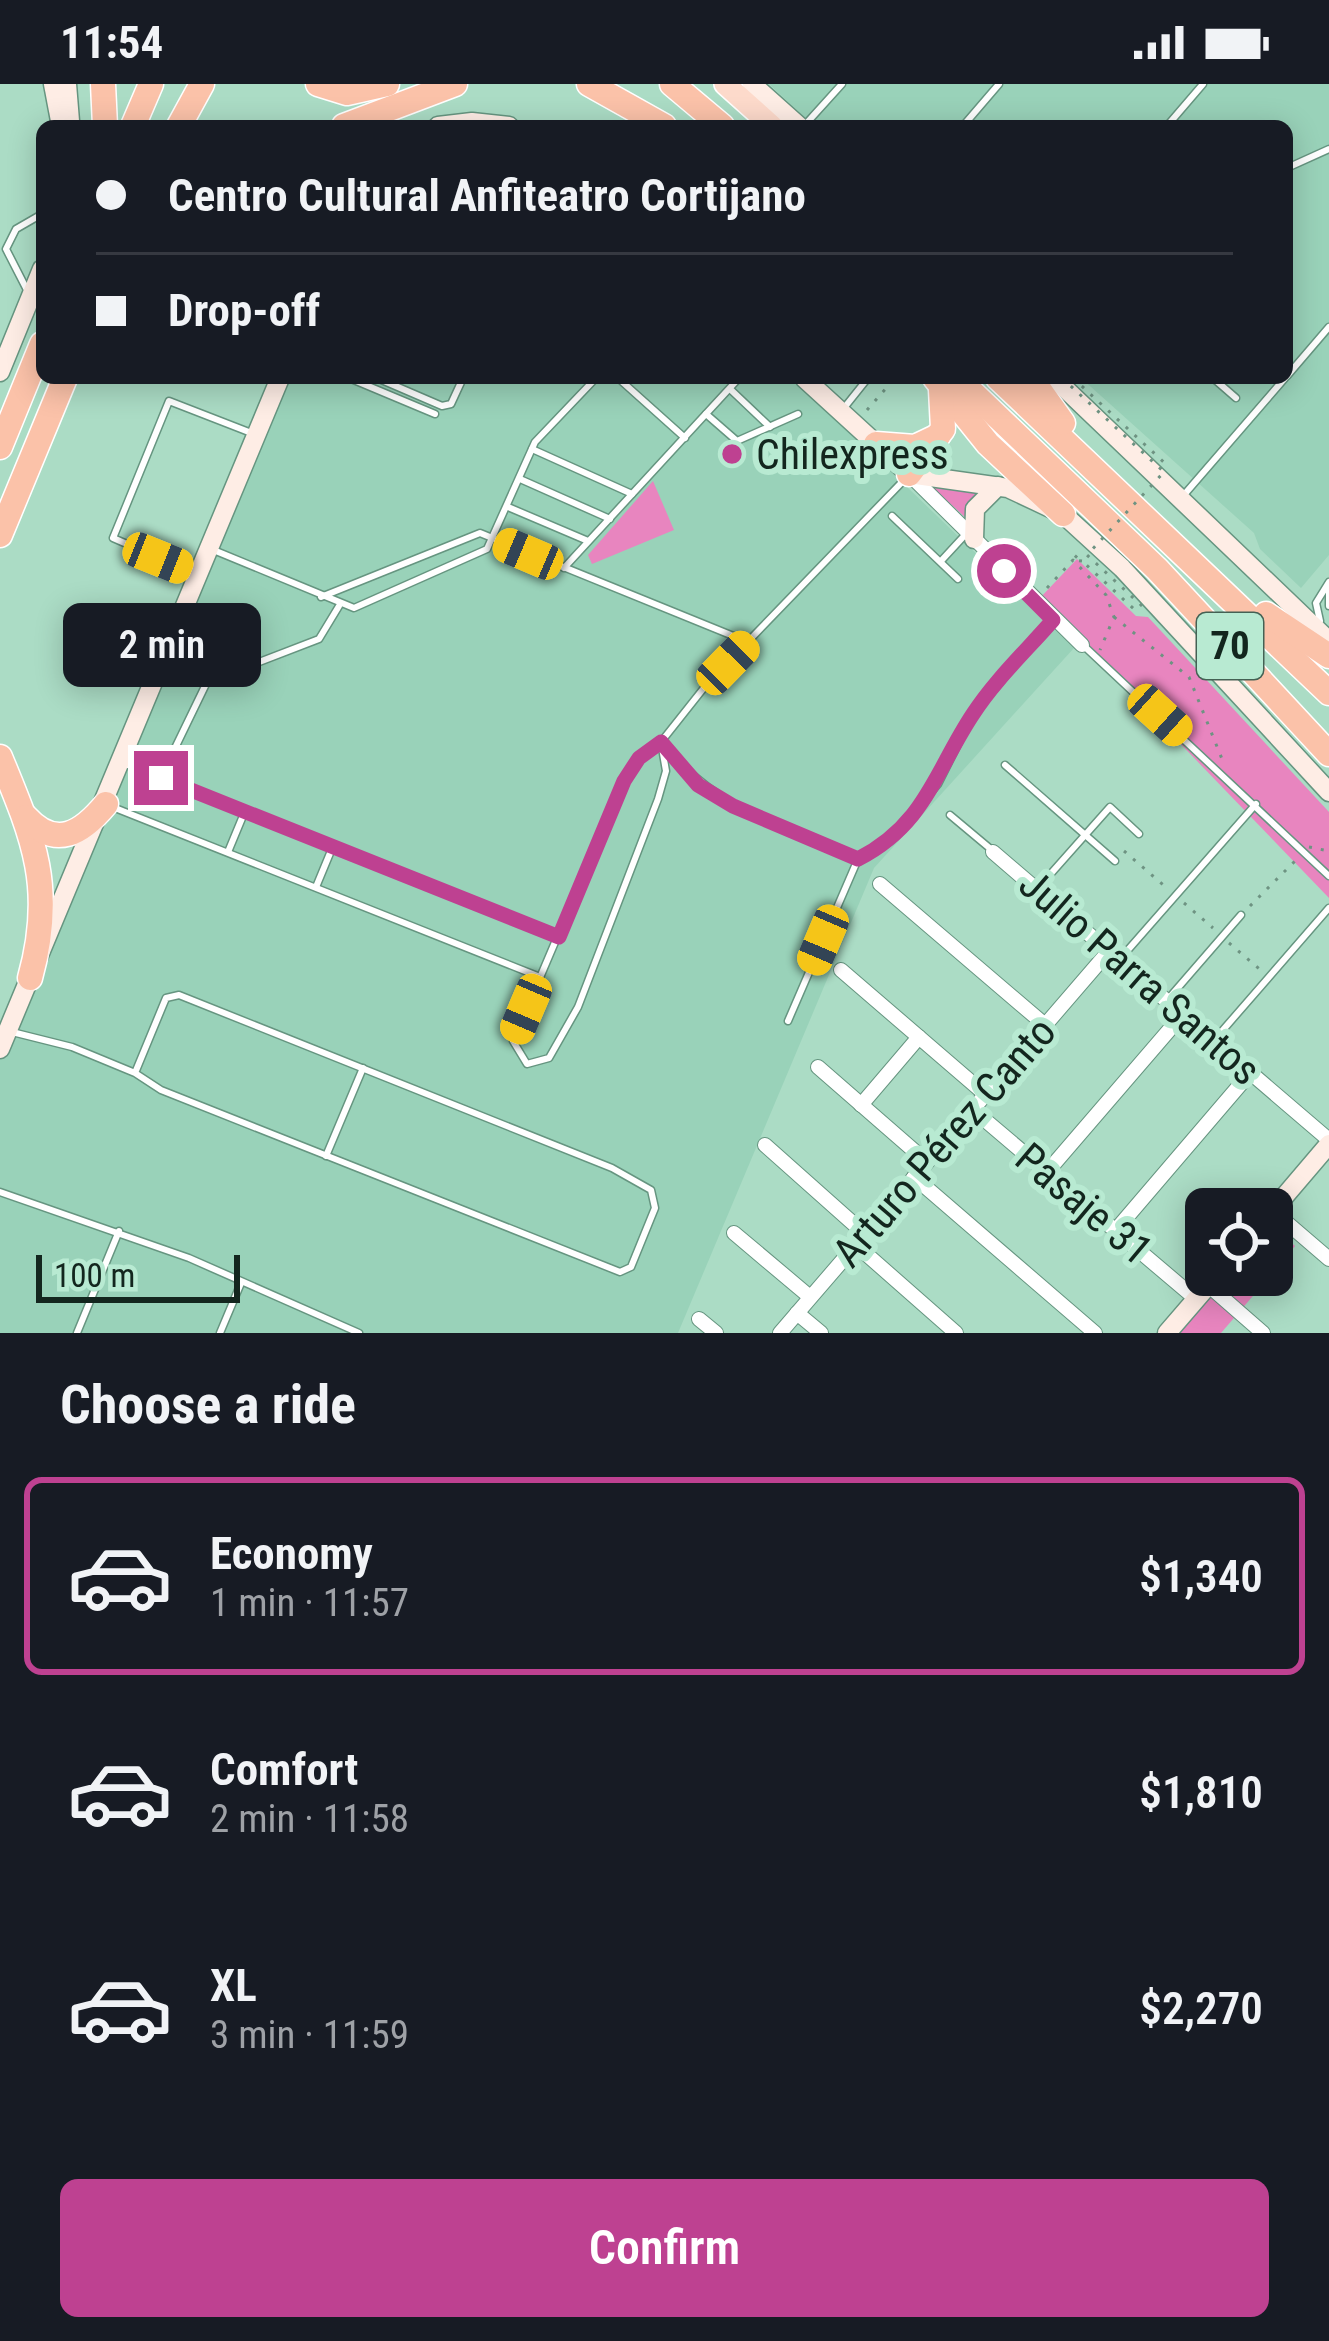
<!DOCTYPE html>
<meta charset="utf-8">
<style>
:root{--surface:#171b24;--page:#20242c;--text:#f1f3f6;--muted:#9ea1a6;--line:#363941;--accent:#be4191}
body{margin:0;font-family:"Roboto Condensed",sans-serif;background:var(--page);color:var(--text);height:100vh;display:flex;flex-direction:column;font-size:45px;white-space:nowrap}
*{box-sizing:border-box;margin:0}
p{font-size:39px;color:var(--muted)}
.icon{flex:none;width:66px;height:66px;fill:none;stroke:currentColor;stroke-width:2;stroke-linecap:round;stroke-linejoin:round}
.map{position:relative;height:1249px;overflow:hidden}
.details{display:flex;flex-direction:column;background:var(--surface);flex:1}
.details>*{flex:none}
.guide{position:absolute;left:36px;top:36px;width:1257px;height:264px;border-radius:18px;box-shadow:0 6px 30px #0003;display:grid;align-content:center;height:264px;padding:0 60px;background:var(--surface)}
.buttons{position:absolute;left:1185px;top:1104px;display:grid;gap:24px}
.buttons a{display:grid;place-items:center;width:108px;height:108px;border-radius:18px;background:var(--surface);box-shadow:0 6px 30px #0003;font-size:60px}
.scale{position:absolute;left:36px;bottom:30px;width:204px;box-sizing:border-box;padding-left:12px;border:6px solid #13261e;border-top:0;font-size:33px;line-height:42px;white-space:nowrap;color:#13261e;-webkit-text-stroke:9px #b8ead2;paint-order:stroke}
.end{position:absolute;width:54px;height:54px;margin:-27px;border:15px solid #be4191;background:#fff;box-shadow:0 0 0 6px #fff}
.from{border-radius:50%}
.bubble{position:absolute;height:84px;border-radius:18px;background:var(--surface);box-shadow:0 6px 30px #0003;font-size:39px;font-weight:600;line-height:84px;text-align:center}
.car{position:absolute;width:36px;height:72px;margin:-36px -18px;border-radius:15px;box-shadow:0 0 9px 3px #0007;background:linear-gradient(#f5c518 24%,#345 0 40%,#f5c518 0 76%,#345 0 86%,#f5c518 0)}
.guide b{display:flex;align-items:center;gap:42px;height:114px;font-size:45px}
.guide b+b{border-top:3px solid var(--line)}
.guide i{width:30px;height:30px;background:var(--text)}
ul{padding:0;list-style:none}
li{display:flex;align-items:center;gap:36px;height:198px;margin:0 24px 18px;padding:0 36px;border:6px solid transparent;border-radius:18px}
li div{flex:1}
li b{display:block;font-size:45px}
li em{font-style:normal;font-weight:600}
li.current{border-color:var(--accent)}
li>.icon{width:108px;height:108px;stroke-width:1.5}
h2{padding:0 60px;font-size:54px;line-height:144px}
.action{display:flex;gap:24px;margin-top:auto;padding:24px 60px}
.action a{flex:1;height:138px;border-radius:18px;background:var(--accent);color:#fff;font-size:48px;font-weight:600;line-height:138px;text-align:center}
.status{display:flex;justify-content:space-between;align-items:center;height:84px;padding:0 60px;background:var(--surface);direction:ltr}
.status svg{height:33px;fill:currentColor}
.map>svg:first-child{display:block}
.built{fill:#99d2b9}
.green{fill:#e885bf}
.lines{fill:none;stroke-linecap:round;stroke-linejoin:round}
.lane-casing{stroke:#669580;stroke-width:9}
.street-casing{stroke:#669580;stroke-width:16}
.secondary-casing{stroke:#669580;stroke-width:21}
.primary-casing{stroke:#fff;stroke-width:24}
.highway-casing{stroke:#fff;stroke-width:27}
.path{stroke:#6e9382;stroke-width:3;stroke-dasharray:3 9;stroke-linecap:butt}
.lane{stroke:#fff;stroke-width:6}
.street{stroke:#fff;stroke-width:14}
.secondary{stroke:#feede5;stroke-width:18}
.primary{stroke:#fddacb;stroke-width:21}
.highway{stroke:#fbc2a9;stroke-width:24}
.path-bridge{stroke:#6e9382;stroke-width:3;stroke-dasharray:3 9;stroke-linecap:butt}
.route{stroke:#be4191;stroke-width:15}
.poi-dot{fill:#be4191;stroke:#b8ead2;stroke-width:4.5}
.labels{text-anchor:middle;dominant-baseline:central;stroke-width:12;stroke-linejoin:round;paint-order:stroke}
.shield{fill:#b8ead2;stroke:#446154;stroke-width:3}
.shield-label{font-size:39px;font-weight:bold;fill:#13261e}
.poi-label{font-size:42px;fill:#13261e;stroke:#b8ead2;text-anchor:start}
.street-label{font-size:42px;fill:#13261e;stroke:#b8ead2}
</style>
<div class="status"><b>11:54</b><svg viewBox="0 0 49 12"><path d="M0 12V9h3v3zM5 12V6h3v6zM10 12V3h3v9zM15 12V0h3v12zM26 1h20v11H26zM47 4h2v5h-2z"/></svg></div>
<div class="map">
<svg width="1329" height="1249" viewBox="0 0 1329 1249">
<rect width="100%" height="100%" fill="#abdcc5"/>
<g class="built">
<polygon points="769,0 1329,0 1329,471 1301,504 1260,465 1254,449 1081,294 1287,294 1287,42 814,42"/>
<polygon points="288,294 794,294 1074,564 874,784 678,1249 0,1249 0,976"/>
</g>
<g class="green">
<polygon points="653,397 674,446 592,480 588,471"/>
<polygon points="929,400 978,408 968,419 967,435"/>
<polygon points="1077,475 1136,532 1148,533 1329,728 1329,814 1040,514"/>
<polygon points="1272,1142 1295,1162 1272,1189"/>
<polygon points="1226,1191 1271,1191 1221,1249 1176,1249"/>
</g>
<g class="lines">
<g class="lane-casing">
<g id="lane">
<polyline points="804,42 842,0"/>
<polyline points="963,42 999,0"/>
<polyline points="1167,42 1203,0"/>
<polyline points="1287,84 1329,65"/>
<polyline points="27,206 6,165 16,145 42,130"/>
<polyline points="1287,292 1329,243"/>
<polyline points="349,294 435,330"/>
<polyline points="377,294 442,322 451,320 463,294"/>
<polyline points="618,294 685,354"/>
<polyline points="1213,294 1236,314"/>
<polyline points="730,305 770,343"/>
<polyline points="844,324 868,294"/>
<polyline points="706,330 737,357 798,330"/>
<polyline points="532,365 632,410"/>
<polyline points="520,395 610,435"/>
<polyline points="1183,412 1285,294"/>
<polyline points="508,423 588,457"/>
<polyline points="892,432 958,495"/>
<polyline points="211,465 354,524 487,465 535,358 596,294"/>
<polyline points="941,477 965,451"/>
<polyline points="564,484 739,294"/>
<polyline points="196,490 113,454 169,317 254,350"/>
<polyline points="1329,506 1329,522"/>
<polyline points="321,513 480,449 748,558"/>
<polyline points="1320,537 1316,519 1329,498"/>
<polyline points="1085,563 1329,792"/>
<polyline points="661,658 666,687 658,715 578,923 549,974 527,980 513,957 624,696 639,674 661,658 707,600 905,395"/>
<path d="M663,661C722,729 779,740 858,775"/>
<polyline points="123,679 559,853"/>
<polyline points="1005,681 1115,777"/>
<polyline points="161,693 207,598 319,555 339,522"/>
<polyline points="110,722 540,893"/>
<polyline points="950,731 993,767"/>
<polyline points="228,768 245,727"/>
<polyline points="316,803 333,762"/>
<polyline points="1039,803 1110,723 1139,750"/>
<polyline points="1120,875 1256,720"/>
<polyline points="1169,914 1241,831"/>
<polyline points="788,937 858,775 885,761 938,700 973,630 1052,537"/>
<polyline points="12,948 72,963 135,989 161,1006 620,1188 631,1183 655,1124 651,1106 612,1084 179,911 166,914 135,989"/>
<polyline points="1216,954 1329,824"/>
<polyline points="326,1072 363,984"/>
<polyline points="0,1108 189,1174 359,1249"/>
<polyline points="77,1249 119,1147"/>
<polyline points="220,1249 241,1199"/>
</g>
</g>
<g class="street-casing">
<g id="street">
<polyline points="909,390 1082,561"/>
<polyline points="993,768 1329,1056"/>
<polyline points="880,800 1045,941"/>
<polyline points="841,886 985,1010"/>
<polyline points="818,983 927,1078"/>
<polyline points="861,1021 919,953"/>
<polyline points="972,1025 1196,1215"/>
<polyline points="765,1061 865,1150"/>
<polyline points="1047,1088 1183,930"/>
<polyline points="914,1093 1095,1249"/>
<polyline points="1272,1126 1329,1175"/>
<polyline points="1115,1147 1251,988"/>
<polyline points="734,1149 810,1213"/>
<polyline points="856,1161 956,1249"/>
<polyline points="1208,1201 1263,1249"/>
<polyline points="797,1229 821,1249"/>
<polyline points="699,1235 716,1249"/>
<polyline points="780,1249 1109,867"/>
</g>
</g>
<g class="secondary-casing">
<g id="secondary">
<polyline points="53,0 61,42"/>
<polyline points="67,0 70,37"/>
<polyline points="752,0 799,42"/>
<polyline points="438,42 472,38 509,42"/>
<polyline points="0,288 42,185"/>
<polyline points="804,294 909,390 1008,404 1063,430 1122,484 1329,708"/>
<polyline points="1054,294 1329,557"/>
<polyline points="974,455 975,425 998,402"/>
<polyline points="0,965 280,294"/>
<polyline points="1272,1127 1329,1060"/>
<polyline points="1167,1249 1217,1191"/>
</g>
</g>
<g class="primary-casing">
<polyline id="primary" points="725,0 772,42"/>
</g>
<g class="highway-casing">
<g id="highway">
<polyline points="103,0 105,42"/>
<polyline points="318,0 347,9 387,0"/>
<polyline points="589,0 664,42"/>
<polyline points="672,0 722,42"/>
<polyline points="133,42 151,0"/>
<polyline points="179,42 202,0"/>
<polyline points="344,42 455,0"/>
<polyline points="935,294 988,360 1063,430"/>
<polyline points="957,294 1157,485 1329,670"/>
<polyline points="998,294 1329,609"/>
<polyline points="1031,294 1063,339"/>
<polyline points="876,360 915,363 938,352"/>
<polyline points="0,363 42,260"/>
<polyline points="909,390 943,345 941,306"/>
<polyline points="0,451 65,294"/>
<polyline points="1266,530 1329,572"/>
<path d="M0,673C34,755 55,805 30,894"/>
<path d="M26,733C56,766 82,749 106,720"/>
</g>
</g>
<g class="path">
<polyline points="867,326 895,294"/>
<polyline points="1082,477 1073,476 1082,466"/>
<polyline points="1047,504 1073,476 1106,511 1114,533 1100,566"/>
<polyline points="1114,533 1189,593 1224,680"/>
<polyline points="1309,763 1329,767"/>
<polyline points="1124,767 1168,805"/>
<polyline points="1184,819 1213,844"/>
<polyline points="1250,822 1298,774"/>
<polyline points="1229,859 1263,888"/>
</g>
<use href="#lane" class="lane"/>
<use href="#street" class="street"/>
<use href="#secondary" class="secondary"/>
<use href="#primary" class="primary"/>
<use href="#highway" class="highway"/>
<g class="path-bridge">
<polyline points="1062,294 1164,388 1087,471 1141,521 1135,526 1082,477"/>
<polyline points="1073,294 1169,383"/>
</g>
</g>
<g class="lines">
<path class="route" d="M161,694L559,853L624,697L639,674L661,658L698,701L733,722L858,775C926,740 935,687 973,630C995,596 1027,566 1053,536L1004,487"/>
</g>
<circle class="poi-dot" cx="732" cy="370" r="12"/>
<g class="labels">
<rect class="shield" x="1197" y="529" width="66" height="66" rx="9"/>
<g class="shield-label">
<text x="1230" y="562">70</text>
</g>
<g class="poi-label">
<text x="756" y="370">Chilexpress</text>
</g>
<g class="street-label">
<text transform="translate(1140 893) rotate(41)">Julio Parra Santos</text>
<text transform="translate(944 1058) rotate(-49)">Arturo Pérez Canto</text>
<text transform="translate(1084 1120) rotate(40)">Pasaje 31</text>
</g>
</g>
</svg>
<div class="buttons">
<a><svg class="icon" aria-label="locate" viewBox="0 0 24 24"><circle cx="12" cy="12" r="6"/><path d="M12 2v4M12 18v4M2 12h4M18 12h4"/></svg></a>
</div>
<div class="scale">100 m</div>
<i class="end from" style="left:1004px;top:487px"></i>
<i class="end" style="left:161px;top:694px"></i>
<div class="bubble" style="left:63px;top:519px;width:198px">2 min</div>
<i class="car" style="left:528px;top:470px;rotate:293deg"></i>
<i class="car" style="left:158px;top:474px;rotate:112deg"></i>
<i class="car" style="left:728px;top:579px;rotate:44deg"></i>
<i class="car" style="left:1160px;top:631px;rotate:132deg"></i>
<i class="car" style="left:823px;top:856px;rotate:203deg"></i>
<i class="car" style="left:526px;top:925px;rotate:203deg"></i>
<div class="guide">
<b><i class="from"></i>Centro Cultural Anfiteatro Cortijano</b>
<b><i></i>Drop-off</b>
</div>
</div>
<section class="details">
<h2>Choose a ride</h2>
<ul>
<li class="current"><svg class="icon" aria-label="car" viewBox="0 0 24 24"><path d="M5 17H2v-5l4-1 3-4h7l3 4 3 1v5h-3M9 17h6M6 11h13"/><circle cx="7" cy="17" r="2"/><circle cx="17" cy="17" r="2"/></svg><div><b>Economy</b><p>1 min · 11:57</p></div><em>$1,340</em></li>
<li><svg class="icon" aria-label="car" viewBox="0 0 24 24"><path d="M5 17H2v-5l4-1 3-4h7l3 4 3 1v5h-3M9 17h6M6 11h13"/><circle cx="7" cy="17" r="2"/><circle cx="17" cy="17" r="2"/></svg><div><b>Comfort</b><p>2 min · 11:58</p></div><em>$1,810</em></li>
<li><svg class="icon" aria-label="car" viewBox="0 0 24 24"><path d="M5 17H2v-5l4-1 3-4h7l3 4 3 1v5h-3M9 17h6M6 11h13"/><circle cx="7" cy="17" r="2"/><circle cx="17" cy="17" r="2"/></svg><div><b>XL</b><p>3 min · 11:59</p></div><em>$2,270</em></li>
</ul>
<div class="action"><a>Confirm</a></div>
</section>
